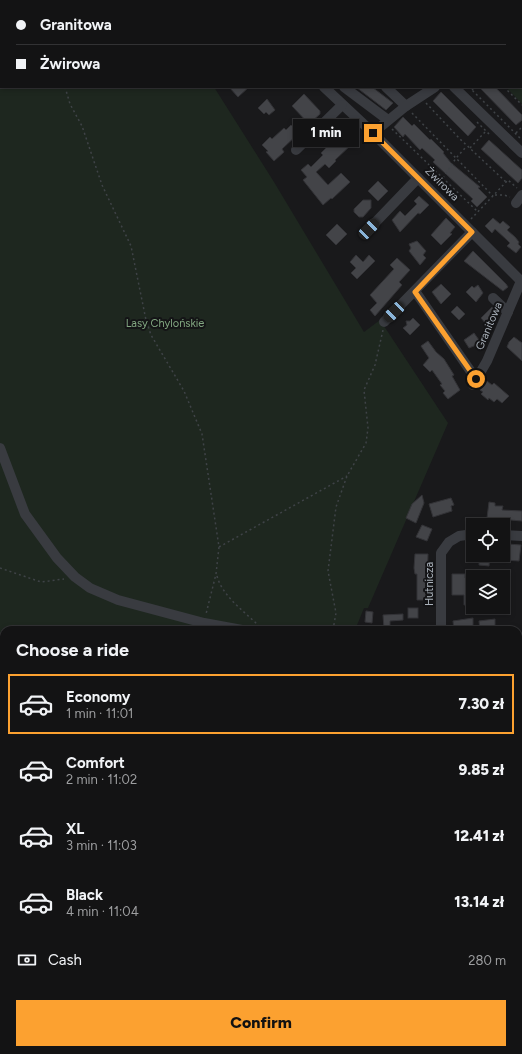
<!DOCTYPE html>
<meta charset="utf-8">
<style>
:root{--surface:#131314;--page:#1c1c1d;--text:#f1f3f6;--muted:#9d9ea0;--line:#323234;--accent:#fca130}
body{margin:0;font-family:Figtree,sans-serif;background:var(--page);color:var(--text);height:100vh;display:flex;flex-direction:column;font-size:15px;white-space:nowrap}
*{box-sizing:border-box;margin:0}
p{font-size:13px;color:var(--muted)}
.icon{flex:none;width:22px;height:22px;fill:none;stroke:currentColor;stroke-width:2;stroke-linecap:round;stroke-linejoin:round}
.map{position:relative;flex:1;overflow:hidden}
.panel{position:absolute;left:0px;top:626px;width:522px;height:428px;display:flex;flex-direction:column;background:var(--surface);border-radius:12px 12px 0 0;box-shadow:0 2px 6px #0003,0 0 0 1px var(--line)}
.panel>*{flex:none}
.banner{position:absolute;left:0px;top:0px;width:522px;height:88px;box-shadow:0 2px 6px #0003,0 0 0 1px var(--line);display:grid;align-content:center;height:88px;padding:0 16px;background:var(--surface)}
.controls{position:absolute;left:466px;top:518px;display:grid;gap:8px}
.controls a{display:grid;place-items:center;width:44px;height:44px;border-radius:0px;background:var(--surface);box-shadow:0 2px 6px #0003,0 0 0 1px var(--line);font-size:20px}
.end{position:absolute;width:18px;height:18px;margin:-9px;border:5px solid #fca130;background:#111;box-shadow:0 0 0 2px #111}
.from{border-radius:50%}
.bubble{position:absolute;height:28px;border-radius:0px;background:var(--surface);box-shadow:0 2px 6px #0003,0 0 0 1px var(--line);font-size:13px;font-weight:800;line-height:28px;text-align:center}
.car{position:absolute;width:12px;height:24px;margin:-12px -6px;border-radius:5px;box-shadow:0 0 3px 1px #0007;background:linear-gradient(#222 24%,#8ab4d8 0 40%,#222 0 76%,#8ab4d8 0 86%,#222 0)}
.banner b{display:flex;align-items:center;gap:14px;height:38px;font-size:15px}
.banner b+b{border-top:1px solid var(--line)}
.banner i{width:10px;height:10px;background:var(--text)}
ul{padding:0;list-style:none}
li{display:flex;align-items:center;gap:12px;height:60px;margin:0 8px 6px;padding:0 8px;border:2px solid transparent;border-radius:0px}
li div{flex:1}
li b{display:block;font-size:15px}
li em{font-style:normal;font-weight:800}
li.selected{border-color:var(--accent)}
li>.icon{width:36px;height:36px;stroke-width:1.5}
h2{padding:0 16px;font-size:18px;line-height:48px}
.pay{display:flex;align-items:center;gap:10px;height:44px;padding:0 16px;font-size:15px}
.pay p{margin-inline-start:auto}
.button{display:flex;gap:8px;margin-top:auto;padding:8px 16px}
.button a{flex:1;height:46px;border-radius:0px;background:var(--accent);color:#111;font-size:16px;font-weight:800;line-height:46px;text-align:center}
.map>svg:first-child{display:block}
.built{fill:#252528}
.green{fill:#1e271f}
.building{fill:#434448;stroke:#333337}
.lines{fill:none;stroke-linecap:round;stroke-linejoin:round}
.path{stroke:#3f4347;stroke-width:1.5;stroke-dasharray:2 3;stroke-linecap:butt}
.minor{stroke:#393b40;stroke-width:10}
.route{stroke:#fca130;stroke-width:5}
.labels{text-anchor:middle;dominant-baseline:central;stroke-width:4;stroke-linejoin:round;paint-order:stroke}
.street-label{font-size:11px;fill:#aab2bb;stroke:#141416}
.park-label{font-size:11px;fill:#82a781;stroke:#141416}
</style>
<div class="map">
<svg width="522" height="1054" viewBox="0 0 522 1054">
<rect width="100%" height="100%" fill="#19191b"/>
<rect class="built" x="518" y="648" width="4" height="120"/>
<g class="green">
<polygon points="0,0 156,0 1,1 1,87 214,87 274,182 364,332 380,320 448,423 368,608 364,608 355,630 4,630 4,1050 252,1050 253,1054 0,1054"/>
<polygon points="521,38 522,39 522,104 506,87 521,87"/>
<polygon points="522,919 522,1016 518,1015 518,922"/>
</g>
<g class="building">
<polygon points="229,87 249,87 238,97"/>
<polygon points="356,87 372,87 393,103 386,110"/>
<polygon points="479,87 495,87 522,115 522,120 516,125"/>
<polygon points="441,92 476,127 468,136 433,101"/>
<polygon points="304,94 320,111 320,114 309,124 292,106"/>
<polygon points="267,99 275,110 269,115 266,112 264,114 258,108"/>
<polygon points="403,117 412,126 414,124 430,140 431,139 444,152 443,153 451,163 480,187 478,188 487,197 477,207 471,201 473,199 433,162 435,160 422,148 420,150 405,134 403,137 394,127"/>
<polygon points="291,125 299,133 282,149 284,152 274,161 266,152 268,151 262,145 270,137 272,139 284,128 286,130"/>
<polygon points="338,132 352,144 335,160 336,161 329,168 325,164 316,172 328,185 341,173 350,182 332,199 331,198 323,205 303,180 307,177 301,170 308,164 311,167 323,155 321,153 330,144 328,141"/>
<polygon points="489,140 522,170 522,178 518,183 481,149"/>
<polygon points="378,181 388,191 378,201 368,191"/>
<polygon points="419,196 429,205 420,214 418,213 400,232 392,220 400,211 405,216 417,204 414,201"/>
<polygon points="363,200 371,200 371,208 363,217 359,217 354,212 354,209"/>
<polygon points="446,218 455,227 450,233 452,234 441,245 431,235"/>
<polygon points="493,218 500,224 503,221 510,227 507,230 515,237 519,242 518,244 521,247 516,253 507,246 510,243 507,240 495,229 492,233 485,226"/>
<polygon points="337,224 347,234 336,245 326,235"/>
<polygon points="417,241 426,251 423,255 426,258 420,265 409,251 411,248 409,244"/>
<polygon points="473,251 506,284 508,287 503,291 464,261"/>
<polygon points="356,255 363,262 369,255 375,261 357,279 351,273 356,268 350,262"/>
<polygon points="397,258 410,270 399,282 402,285 375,316 370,310 377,303 370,295 394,269 390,265"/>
<polygon points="441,284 451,294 441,304 432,292"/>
<polygon points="478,285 483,293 476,302 466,292 472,286 474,288"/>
<polygon points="457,306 465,314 459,320 451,312"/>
<polygon points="492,307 498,312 487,325 481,318"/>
<polygon points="413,318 420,325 410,335 403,328 407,325 406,321 410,321"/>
<polygon points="474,333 481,343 469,348 464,340"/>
<polygon points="514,337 522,343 522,361 507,347 509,342"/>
<polygon points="428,341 436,352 444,359 454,375 452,376 460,390 448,399 443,393 445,391 440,385 442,384 432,370 430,372 423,365 429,358 421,346"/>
<polygon points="487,381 492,385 494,383 509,396 502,403 497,399 494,402 489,398 488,400 481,394 483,392 480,390"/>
<polygon points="422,495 424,503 416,523 406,518 412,504"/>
<polygon points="451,498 454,505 451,506 452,511 433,517 429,504"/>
<polygon points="489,502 495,503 495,506 503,506 502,510 522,511 522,521 487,518"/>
<polygon points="422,525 432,529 427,541 416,537"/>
<polygon points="508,544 521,545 519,561 505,560"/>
<polygon points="415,554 428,554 427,585 431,585 431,600 417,600 417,574 415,574 414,568"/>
<polygon points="481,555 490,555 489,566 479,565 479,561 475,558"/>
<polygon points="452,574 465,574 465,578 467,578 467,588 473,588 473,609 466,609 466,605 464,605 464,595 452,595"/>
<rect x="408" y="608" width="10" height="10"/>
<polygon points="366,611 373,612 372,623 365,622"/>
<polygon points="403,614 403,620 390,621 390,629 384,629 383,615"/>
<polygon points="473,618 473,627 466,628 466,630 454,630 453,621"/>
<polygon points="495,619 495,630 480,630 479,621"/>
</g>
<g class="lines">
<g class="path">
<polyline points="46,0 46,1"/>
<polyline points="352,0 353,1"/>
<polyline points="420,0 421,1"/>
<polyline points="439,0 439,1"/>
<polyline points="457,0 458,1"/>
<polyline points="467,0 467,1"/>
<polyline points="264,1 266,0"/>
<polyline points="327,1 327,0"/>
<polyline points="359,1 359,0"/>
<polyline points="385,1 386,0"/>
<polyline points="450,1 451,0"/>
<polyline points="486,1 486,0"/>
<polyline points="521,17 522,15"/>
<polyline points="521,45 522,46"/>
<polyline points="521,52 522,53"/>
<polyline points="521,57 522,58"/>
<polyline points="521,81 522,83"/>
<polyline points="65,87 70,104 82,126 102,185 131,246 146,320 151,335 184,391 202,434 219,547 216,574 206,614"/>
<polyline points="411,87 414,90"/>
<polyline points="469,87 521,139"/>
<polyline points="504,87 522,105"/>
<polyline points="521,87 522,88"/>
<polyline points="472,90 475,87"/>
<polyline points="426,103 460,139 506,182"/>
<polyline points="412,113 493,196"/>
<polyline points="477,122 491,136"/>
<polyline points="392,129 478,212"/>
<polyline points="516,133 522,127"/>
<polyline points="470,148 485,132"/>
<polyline points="443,178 456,158 467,146"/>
<polyline points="495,195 504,195 510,197"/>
<polyline points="471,219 508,180 517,188"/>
<polyline points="219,547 347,476"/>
<polyline points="0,568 41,582 64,579"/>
<path d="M217,576C223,598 247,613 263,630"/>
<polyline points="333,630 336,613 328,571 336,507 347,476 366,443 368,428 364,390 375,365 383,330"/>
<polyline points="0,750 4,747"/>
<polyline points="0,831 4,832"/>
<polyline points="0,880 4,886"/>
<polyline points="0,934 4,937"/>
<polyline points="0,1037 4,1042"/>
<polyline points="10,1050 13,1054"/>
<polyline points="325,1050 327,1054"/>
<polyline points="38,1054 42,1050"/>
<polyline points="223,1054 223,1050"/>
</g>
<g class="minor">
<polyline points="240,0 241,1"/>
<polyline points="277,0 277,1"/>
<polyline points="300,0 301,1"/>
<polyline points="375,1 375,0"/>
<polyline points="324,87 373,133 522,282"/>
<polyline points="344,87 388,120"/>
<polyline points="386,87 406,106"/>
<polyline points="454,87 522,153"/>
<polyline points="373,133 406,106 435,87"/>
<polyline points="296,150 342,105"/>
<polyline points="516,203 522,195"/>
<polyline points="369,229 418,178"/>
<polyline points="415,291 476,379"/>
<polyline points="493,298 508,312"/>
<polyline points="384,322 472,232"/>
<polyline points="473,385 487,361 521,281"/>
<polyline points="0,448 25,514 57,558 75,577 90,588 118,600 204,623 242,630"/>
<polyline points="503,535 522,536"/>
<polyline points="441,630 441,553 449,542 459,536 473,534"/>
<polyline points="518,641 522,641"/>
<polyline points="518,918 522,915"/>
<polyline points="446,1050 448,1054"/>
<polyline points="507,1050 507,1054"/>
<polyline points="298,1054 304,1050"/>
</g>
</g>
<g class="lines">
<polyline class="route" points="373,133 472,232 415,292 476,379"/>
</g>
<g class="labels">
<g class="street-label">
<text transform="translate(442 184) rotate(45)">Żwirowa</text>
<text transform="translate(489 326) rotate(-67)">Granitowa</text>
<text transform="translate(429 584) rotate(-90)">Hutnicza</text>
</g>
<g class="park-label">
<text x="165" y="323">Lasy Chylońskie</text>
</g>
</g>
</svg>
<div class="controls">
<a><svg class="icon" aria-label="locate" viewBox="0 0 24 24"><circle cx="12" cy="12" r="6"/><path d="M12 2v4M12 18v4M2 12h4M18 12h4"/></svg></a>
<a><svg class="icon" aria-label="layers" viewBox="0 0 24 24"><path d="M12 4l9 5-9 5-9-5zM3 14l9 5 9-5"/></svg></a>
</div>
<i class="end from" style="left:476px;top:379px"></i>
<i class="end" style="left:373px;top:133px"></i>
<div class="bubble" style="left:293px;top:119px;width:66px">1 min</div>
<i class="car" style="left:369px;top:229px;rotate:44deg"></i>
<i class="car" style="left:394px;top:312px;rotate:226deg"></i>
<div class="banner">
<b><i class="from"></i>Granitowa</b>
<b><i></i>Żwirowa</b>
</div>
<section class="panel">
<h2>Choose a ride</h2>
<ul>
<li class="selected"><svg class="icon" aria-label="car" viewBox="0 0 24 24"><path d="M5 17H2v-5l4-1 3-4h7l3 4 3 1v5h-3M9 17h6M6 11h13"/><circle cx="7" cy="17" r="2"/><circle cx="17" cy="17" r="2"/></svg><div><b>Economy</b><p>1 min · 11:01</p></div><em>7.30 zł</em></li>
<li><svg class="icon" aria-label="car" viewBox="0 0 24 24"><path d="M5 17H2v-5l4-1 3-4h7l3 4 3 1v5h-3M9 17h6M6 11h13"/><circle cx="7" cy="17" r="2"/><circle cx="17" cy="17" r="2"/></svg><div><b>Comfort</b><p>2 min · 11:02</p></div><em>9.85 zł</em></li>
<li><svg class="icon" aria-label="car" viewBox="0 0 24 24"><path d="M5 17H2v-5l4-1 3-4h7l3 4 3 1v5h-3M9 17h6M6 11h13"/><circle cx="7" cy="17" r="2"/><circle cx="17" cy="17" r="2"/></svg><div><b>XL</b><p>3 min · 11:03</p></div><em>12.41 zł</em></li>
<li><svg class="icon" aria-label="car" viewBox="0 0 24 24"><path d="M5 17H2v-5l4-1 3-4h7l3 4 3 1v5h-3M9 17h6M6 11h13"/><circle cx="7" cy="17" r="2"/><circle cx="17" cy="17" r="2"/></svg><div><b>Black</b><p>4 min · 11:04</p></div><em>13.14 zł</em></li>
</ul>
<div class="pay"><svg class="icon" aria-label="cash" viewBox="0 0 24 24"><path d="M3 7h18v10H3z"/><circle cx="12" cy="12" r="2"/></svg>Cash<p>280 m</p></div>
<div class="button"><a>Confirm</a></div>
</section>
</div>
